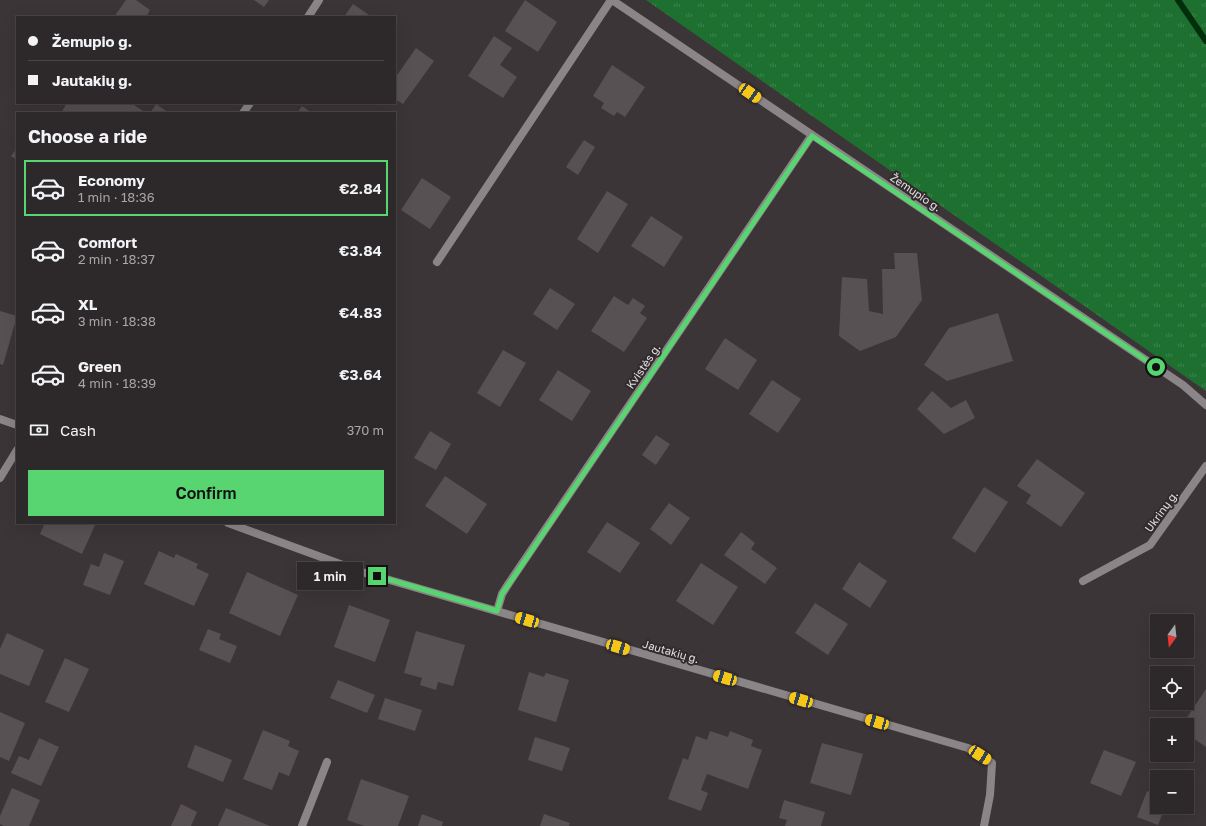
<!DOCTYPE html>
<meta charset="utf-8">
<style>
:root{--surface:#2d282a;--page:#393436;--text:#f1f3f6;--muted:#a7a6a8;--line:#484447;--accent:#58d570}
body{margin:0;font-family:"Golos Text",sans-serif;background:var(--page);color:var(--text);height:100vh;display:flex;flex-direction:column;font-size:15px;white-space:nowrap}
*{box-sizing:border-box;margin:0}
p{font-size:13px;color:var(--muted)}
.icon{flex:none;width:22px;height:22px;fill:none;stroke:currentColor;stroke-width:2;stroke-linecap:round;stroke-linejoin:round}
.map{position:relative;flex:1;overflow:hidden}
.sheet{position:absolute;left:16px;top:112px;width:380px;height:412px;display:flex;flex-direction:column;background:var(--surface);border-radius:0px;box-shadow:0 4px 16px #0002,0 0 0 1px var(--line)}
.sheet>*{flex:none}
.top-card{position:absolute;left:16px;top:16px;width:380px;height:88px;border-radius:0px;box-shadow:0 4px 16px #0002,0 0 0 1px var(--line);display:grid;align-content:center;height:88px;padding:0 12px;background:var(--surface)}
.needle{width:26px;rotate:195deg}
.fabs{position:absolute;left:1150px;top:614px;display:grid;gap:8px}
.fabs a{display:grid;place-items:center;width:44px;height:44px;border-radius:0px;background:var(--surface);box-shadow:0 4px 16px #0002,0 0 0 1px var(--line);font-size:20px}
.end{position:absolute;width:18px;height:18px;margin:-9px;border:5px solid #58d570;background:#111;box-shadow:0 0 0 2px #111}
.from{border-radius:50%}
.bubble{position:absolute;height:28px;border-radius:0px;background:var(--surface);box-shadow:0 4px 16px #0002,0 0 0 1px var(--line);font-size:13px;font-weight:600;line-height:28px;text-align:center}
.car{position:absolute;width:12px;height:24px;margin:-12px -6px;border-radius:5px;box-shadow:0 0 3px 1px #0007;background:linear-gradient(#f5c518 24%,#345 0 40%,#f5c518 0 76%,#345 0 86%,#f5c518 0)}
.top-card b{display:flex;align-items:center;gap:14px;height:38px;font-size:15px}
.top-card b+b{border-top:1px solid var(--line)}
.top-card i{width:10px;height:10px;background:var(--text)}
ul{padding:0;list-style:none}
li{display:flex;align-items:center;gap:12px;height:56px;margin:0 8px 6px;padding:0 4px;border:2px solid transparent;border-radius:0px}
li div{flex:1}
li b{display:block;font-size:15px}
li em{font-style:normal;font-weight:600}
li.current{border-color:var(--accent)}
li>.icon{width:36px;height:36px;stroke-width:1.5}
h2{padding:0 12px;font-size:18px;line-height:48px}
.pay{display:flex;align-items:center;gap:10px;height:44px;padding:0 12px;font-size:15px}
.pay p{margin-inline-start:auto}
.primary-button{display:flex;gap:8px;margin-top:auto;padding:8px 12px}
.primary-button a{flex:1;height:46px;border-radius:0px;background:var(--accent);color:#111;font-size:16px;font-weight:600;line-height:46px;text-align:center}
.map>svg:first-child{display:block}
.grass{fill:url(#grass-tufts)}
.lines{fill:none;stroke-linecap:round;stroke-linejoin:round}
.stream{stroke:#012f0c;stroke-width:6}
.building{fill:#585153}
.service{stroke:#8a8687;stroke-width:8}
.minor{stroke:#8a8687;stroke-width:8}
.route{stroke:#58d570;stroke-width:5}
.labels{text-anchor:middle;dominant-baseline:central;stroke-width:4;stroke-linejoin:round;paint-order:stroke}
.street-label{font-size:11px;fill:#e6e1e3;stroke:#322b2e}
</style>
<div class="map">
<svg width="1206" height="826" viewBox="0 0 1206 826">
<defs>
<pattern id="grass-tufts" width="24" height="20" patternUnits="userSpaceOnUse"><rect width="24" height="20" fill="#1d7030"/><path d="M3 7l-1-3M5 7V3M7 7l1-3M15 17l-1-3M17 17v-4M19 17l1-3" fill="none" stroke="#3e844e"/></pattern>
</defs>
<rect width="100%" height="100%" fill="#3c3538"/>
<polygon class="grass" points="646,0 1206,0 1206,391"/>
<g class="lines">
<polyline class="stream" points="1178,0 1206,41"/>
</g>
<g class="building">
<polygon points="126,0 136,0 150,10 146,17 114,17"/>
<polygon points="254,0 269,0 264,7"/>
<polygon points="525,0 557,22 538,52 505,31"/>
<polygon points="353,4 372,17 344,17"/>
<polygon points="494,36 512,48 500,65 517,77 503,98 468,76"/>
<polygon points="416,48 434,61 403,104 395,99 395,78"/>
<polygon points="612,65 645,87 625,117 617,112 614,116 601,108 604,103 593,96"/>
<polygon points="67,103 131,103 146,113 61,113"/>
<polygon points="156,104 169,113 150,113"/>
<polygon points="302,106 312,113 297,113"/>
<polygon points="584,140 595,147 578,175 566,167"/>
<polygon points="17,148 17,160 11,156"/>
<polygon points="422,178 451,197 430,229 401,210"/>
<polygon points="607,191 628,204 598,253 577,239"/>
<polygon points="651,216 683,237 664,267 631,246"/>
<polygon points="894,253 917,253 922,300 896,337 860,351 839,336 842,277 867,279 869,311 883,314 882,269 895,269"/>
<polygon points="550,288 575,304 557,330 533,314"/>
<polygon points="614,296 628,305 633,298 645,306 640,313 647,318 624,352 591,331"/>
<polygon points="0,311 17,316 3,365 0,364"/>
<polygon points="998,313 1013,361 947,381 924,365 949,328"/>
<polygon points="725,338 757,360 738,390 705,369"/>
<polygon points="503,350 526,363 500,407 477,393"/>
<polygon points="558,370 591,391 572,421 539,400"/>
<polygon points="772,380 801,399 778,433 749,414"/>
<polygon points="932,391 951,408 966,400 975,418 944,434 917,409"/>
<polygon points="430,431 451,444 436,470 414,458"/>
<polygon points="656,435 670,444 656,465 642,455"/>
<polygon points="1037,459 1085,493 1061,527 1026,503 1031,495 1017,486"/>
<polygon points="445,476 487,504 467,534 425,506"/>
<polygon points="984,487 1008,502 975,553 952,538"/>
<polygon points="669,503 690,518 671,545 650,529"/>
<polygon points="607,522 640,543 620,573 587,552"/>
<polygon points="45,523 96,523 82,554 40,534"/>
<polygon points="741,532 755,543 751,549 777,568 765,584 724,555"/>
<polygon points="159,551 174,558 176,554 198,564 196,568 209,574 194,606 144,584"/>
<polygon points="104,553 124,561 110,595 83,585 91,564 99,567"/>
<polygon points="859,562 887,581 870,608 842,589"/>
<polygon points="701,563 738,587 713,625 676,601"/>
<polygon points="247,572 298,595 280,636 229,613"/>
<polygon points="815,603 848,624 828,655 795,633"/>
<polygon points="349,605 390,620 375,662 334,647"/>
<polygon points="208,629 221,634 219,639 237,646 230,663 199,650"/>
<polygon points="416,631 465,645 453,686 438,682 436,690 420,685 422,678 404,673"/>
<polygon points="7,633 44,650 29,686 0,674 0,649"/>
<polygon points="65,658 89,669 69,712 45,702"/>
<polygon points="529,672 544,677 546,673 569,680 556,722 518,710"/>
<polygon points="338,680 375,695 367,713 330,698"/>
<polygon points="1206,689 1206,747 1187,734 1187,725 1182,725"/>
<polygon points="385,698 422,710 415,731 378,719"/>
<polygon points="0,712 25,723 9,761 0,757"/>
<polygon points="263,730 290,741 288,746 299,751 289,776 279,772 272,790 243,779"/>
<polygon points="710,731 728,737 730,731 753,740 751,746 762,750 748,789 707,774 701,790 708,793 701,811 668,799 683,758 688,760 696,736 707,740"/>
<polygon points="535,737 570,748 562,771 528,760"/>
<polygon points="39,738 59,747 41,786 11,773 19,756 29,760"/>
<polygon points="822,743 863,754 851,795 810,783"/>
<polygon points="195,745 232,760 223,782 187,767"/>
<polygon points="1104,750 1136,762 1121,796 1090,783"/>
<polygon points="361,779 409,796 398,826 364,826 347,820"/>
<polygon points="12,788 40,800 29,826 4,826 0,824 0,816"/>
<polygon points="1147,791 1157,795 1157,807 1165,807 1158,825 1137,817"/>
<polygon points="784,800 825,812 821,826 785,826 787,820 779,818"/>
<polygon points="181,804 197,812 191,826 171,826"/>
<polygon points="226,808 270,826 218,826"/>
<polygon points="422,814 443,822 442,826 418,826"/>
<polygon points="544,814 570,823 569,826 540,826"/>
</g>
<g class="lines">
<polyline class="service" points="437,262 611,0"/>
<g class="minor">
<polyline points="612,0 1183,385 1206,405"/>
<polyline points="308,17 319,0"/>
<polyline points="243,113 250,103"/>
<polyline points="0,419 17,425"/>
<polyline points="0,478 17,450"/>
<polyline points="228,523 362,572 968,748 992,763 990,795 984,826"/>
<polyline points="1083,581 1150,545 1206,466"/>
<polyline points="497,611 502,594 509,583 812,135"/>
<polyline points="302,826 327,762"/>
</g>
</g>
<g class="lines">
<polyline class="route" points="377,576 497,611 502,594 509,584 812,136 1156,367"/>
</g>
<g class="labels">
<g class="street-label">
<text transform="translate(916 192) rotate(34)">Žemupio g.</text>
<text transform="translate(643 366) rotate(-56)">Kvistės g.</text>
<text transform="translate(1161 511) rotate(-54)">Ukrinų g.</text>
<text transform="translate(671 651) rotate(16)">Jautakių g.</text>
</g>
</g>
</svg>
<div class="fabs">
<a><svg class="needle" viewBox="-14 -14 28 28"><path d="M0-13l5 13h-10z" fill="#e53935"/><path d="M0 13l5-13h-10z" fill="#a7a6a8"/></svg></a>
<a><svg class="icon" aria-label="locate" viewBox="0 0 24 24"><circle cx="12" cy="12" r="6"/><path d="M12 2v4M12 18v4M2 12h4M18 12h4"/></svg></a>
<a>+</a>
<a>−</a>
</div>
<i class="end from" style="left:1156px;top:367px"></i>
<i class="end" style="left:377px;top:576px"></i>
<div class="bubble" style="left:297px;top:562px;width:66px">1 min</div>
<i class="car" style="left:750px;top:93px;rotate:124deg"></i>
<i class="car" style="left:527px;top:620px;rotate:286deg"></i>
<i class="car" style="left:618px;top:647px;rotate:106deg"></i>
<i class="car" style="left:725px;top:678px;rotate:286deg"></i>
<i class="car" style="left:801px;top:700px;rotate:286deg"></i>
<i class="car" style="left:877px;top:722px;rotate:286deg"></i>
<i class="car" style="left:980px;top:755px;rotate:123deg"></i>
<div class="top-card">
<b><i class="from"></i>Žemupio g.</b>
<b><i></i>Jautakių g.</b>
</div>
<section class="sheet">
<h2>Choose a ride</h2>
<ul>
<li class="current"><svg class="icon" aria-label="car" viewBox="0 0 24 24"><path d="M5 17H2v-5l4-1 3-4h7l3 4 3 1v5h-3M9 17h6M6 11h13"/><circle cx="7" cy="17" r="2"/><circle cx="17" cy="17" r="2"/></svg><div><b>Economy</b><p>1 min · 18:36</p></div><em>€2.84</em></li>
<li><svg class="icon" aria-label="car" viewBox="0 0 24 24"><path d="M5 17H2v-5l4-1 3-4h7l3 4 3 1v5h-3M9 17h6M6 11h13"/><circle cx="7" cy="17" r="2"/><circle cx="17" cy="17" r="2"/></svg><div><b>Comfort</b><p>2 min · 18:37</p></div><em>€3.84</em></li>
<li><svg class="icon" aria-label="car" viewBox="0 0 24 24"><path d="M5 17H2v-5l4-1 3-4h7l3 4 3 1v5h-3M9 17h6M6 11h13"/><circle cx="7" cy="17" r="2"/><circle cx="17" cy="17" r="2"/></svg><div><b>XL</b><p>3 min · 18:38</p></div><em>€4.83</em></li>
<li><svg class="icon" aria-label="car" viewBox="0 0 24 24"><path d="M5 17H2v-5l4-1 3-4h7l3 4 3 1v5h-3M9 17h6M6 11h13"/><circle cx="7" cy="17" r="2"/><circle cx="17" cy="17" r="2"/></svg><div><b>Green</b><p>4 min · 18:39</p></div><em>€3.64</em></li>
</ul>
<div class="pay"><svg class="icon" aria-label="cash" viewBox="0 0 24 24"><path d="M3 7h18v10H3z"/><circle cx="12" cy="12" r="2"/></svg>Cash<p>370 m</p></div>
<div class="primary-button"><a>Confirm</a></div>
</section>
</div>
